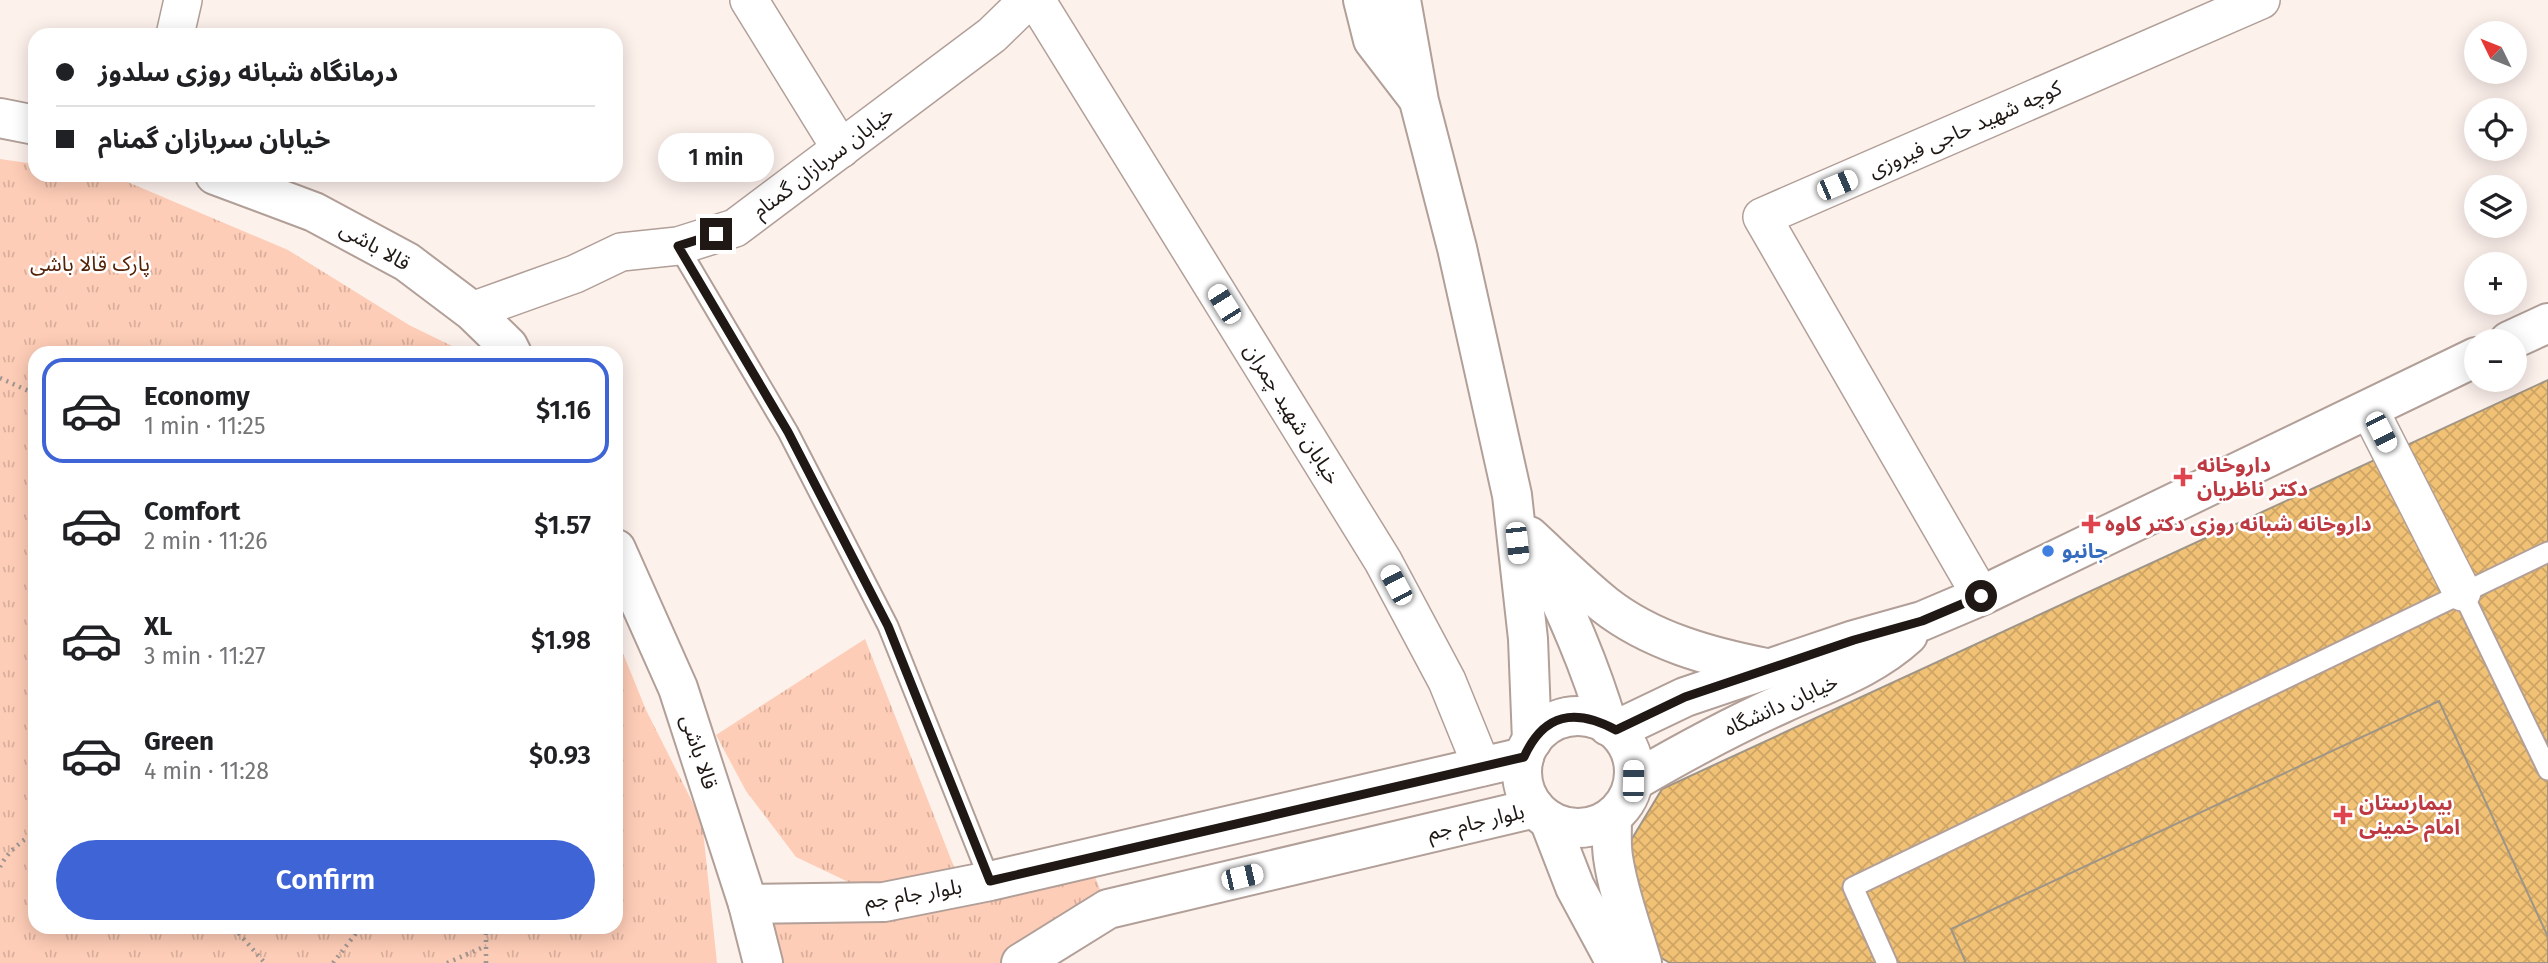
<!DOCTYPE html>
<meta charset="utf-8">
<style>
:root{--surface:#fff;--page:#f6f6f6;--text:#202124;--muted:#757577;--line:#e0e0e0;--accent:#3e64d6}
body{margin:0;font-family:"Fira Sans","Noto Sans Arabic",sans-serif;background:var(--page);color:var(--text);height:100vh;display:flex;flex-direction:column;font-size:26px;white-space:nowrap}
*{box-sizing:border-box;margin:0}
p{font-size:23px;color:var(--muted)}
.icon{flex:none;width:38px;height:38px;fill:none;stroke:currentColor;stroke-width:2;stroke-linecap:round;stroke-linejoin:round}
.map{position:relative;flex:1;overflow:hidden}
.details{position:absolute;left:28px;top:346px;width:595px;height:588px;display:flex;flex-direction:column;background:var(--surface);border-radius:21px;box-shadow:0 4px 18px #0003}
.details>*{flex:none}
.banner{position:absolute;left:28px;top:28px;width:595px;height:154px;border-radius:21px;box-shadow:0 4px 18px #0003;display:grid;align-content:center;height:154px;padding:0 28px;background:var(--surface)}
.needle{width:46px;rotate:313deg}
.fabs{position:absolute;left:2464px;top:21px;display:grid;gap:14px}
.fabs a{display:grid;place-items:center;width:63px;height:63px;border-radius:50%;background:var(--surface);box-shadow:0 4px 18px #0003;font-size:35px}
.end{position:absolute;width:32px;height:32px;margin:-16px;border:9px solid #1f1815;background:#fff;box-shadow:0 0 0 4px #fff}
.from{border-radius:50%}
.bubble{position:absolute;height:49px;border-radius:24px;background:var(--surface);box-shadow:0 4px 18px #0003;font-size:23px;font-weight:600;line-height:49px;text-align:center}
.car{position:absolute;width:21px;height:42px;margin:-21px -10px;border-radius:9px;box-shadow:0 0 5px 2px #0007;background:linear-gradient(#fff 24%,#345 0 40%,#fff 0 76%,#345 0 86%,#fff 0)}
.banner b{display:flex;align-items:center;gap:24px;height:66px;font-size:26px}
.banner b+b{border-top:2px solid var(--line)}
.banner i{width:18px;height:18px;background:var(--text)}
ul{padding:12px 0 0;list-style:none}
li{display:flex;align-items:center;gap:21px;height:105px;margin:0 14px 10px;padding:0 14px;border:4px solid transparent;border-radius:21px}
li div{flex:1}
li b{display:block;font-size:26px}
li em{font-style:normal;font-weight:600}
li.selected{border-color:var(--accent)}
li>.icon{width:63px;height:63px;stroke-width:1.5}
.primary-button{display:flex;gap:14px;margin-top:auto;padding:14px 28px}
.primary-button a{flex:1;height:80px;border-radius:42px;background:var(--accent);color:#fff;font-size:28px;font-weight:600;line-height:80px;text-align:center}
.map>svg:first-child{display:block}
.park{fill:url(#park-tufts)}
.building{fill:url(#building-cross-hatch);stroke:#9f9586;stroke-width:2}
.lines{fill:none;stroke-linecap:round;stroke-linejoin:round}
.lane-casing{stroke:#b19f98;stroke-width:23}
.street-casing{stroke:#b19f98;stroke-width:40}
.secondary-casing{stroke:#b19f98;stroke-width:42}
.path{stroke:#9f9591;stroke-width:4.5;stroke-dasharray:2 5;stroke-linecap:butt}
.lane{stroke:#fff;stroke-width:19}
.street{stroke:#fff;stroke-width:37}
.secondary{stroke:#fff;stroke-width:38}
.route{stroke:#1f1815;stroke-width:9}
.health-dot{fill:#e0444e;stroke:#fff;stroke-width:2.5}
.shop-dot{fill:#3f7fe0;stroke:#fff;stroke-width:2.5}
.labels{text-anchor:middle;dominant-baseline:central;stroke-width:5;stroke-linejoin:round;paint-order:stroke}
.street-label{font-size:21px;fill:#1f1815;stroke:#fff}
.park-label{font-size:21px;fill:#542207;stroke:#fff}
.health-label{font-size:21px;font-weight:bold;fill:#be3a42;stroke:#fff;text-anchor:start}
.shop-label{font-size:21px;font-weight:bold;fill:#366cbe;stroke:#fff;text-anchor:start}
</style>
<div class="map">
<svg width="2548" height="963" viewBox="0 0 2548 963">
<defs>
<pattern id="park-tufts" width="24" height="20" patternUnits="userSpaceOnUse" patternTransform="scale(1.75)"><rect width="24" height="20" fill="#fecdb7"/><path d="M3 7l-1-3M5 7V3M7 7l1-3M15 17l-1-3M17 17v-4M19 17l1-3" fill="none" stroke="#d9af9c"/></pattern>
<pattern id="building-cross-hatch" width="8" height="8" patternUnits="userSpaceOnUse" patternTransform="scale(1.75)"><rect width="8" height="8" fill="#f1c175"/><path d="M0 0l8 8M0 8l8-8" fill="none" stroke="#cea564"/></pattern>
</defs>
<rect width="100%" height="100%" fill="#fdf1ec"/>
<g class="park">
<polygon points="0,159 35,164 35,175 111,175 288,250 409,325 454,347 460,353 35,354 35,928 616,928 616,636 646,710 702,821 717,963 0,963"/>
<polygon points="865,639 954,867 861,888 796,857 746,791 716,735"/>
<polygon points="1087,857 1108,909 1021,963 763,963 748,904"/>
</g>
<g class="building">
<polygon points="2548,380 2548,963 1670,963 1655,954 1627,847 1662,789"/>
<polygon points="2439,701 2548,937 2548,963 1966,963 1951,929"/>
</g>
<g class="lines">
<g class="lane-casing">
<g id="lane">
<polyline points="678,246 788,432 888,626 990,881"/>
<polyline points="2462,592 2548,770"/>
<polyline points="1887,963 1853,887 2548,552"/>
</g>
</g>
<g class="street-casing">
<g id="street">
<polyline points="749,0 841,149"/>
<polyline points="1036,0 1383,561 1447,681 1482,767"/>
<polyline points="175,35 183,0"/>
<polyline points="472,311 575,274 621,252 678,246 735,228 992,35 1028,0"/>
<polyline points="2369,409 2462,592"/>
<polyline points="1981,596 1762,217 2261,0"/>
</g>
</g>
<g class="secondary-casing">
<g id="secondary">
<polyline points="1363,0 1373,40 1416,96"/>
<polyline points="1401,0 1419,101 1457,248 1512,495 1528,639 1532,741"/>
<polyline points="0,118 35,125"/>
<polyline points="215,175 314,212 407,262 472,311 508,346 512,354"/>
<polyline points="2509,341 2548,323"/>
<path d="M1529,536C1554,559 1579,584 1605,605C1651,641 1710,657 1766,668"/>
<polyline points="616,549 678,688 748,904 763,963"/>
<path d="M1538,554C1566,611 1590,665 1608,726"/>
<circle cx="1578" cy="772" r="56"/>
<polyline points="1616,730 1685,697 1854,640 1922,621 1981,596 2476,357"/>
<path d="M1634,781C1682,753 1730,727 1781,704C1826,683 1871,669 1908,635"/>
<path d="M1612,818C1612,831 1611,844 1613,857C1618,893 1632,928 1642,963"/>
<polyline points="1549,820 1575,887 1616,963"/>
<polyline points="748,904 884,902 990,881 1524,757"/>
<polyline points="1021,963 1108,909 1535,808"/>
</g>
</g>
<g class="path">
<polyline points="0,378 35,394"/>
<path d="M0,867C6,854 22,839 35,834"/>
<polyline points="234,928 265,963"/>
<polyline points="333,963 360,928"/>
<polyline points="447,963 486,946"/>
<polyline points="486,963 486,928"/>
</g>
<use href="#lane" class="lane"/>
<use href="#street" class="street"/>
<use href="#secondary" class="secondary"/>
</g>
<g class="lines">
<path class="route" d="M716,234L678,246L788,432L888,626L990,881L1524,757C1544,713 1575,708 1616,730L1685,697L1854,640L1922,621L1981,596"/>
</g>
<g class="health-dot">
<path d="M2179.5 466.5h7v7h7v7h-7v7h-7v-7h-7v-7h7z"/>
<path d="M2087.5 513.5h7v7h7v7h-7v7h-7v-7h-7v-7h7z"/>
<path d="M2339.5 804.5h7v7h7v7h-7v7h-7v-7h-7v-7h7z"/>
</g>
<circle class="shop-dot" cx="2048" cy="551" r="7"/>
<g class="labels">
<g class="street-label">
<text transform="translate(1965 129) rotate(-24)">کوچه شهید حاجی فیروزی</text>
<text transform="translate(823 162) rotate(-37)">خیابان سربازان گمنام</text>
<text transform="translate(375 246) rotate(30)">قالا باشی</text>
<text transform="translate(1292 414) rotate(58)">خیابان شهید چمران</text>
<text transform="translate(1781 705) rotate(-24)">خیابان دانشگاه</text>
<text transform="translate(699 752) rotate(72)">قالا باشی</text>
<text transform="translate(1476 822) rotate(-13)">بلوار جام جم</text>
<text transform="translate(913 894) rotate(-9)">بلوار جام جم</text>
</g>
<g class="park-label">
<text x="90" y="264">پارک قالا باشی</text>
</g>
<g class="health-label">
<text x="2197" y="465">داروخانه<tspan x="2197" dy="24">دکتر ناظریان</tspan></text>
<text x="2105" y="524">داروخانه شبانه روزی دکتر کاوه</text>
<text x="2359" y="803">بیمارستان<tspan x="2359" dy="24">امام خمینی</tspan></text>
</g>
<g class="shop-label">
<text x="2062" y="551">جانبو</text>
</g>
</g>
</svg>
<div class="fabs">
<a><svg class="needle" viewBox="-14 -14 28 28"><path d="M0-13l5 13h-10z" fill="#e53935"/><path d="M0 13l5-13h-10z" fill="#757577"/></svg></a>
<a><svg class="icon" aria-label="locate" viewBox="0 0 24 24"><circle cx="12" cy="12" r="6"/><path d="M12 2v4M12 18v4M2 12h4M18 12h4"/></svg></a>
<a><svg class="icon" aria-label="layers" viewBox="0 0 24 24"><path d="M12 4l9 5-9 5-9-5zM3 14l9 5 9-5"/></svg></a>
<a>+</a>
<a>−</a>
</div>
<i class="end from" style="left:1981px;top:596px"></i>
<i class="end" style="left:716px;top:234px"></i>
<div class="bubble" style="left:658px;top:133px;width:116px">1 min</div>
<i class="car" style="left:1837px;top:185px;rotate:67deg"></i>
<i class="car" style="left:1224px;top:304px;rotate:328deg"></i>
<i class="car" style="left:2381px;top:432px;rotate:153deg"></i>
<i class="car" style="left:1517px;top:543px;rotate:174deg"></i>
<i class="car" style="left:1396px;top:585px;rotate:332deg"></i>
<i class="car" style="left:1633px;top:781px;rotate:1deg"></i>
<i class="car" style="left:1242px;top:877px;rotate:77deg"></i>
<div class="banner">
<b><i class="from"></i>درمانگاه شبانه روزی سلدوز</b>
<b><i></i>خیابان سربازان گمنام</b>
</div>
<section class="details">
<ul>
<li class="selected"><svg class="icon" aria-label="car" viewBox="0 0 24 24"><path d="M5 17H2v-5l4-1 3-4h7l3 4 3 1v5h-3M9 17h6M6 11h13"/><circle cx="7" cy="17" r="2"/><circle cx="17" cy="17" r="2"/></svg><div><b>Economy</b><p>1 min · 11:25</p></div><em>$1.16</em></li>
<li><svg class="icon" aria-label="car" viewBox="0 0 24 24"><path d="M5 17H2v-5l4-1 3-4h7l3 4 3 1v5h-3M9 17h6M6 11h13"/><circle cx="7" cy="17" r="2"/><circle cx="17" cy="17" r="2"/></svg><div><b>Comfort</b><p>2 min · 11:26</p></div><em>$1.57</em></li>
<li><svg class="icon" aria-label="car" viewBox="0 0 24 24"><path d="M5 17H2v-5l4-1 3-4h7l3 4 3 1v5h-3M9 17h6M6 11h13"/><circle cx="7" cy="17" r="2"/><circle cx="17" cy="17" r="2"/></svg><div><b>XL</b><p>3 min · 11:27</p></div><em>$1.98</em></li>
<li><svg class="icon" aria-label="car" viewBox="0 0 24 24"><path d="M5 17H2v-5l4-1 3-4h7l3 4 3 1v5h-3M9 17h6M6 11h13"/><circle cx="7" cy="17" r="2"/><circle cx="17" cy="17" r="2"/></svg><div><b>Green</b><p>4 min · 11:28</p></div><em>$0.93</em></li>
</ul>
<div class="primary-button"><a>Confirm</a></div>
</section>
</div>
